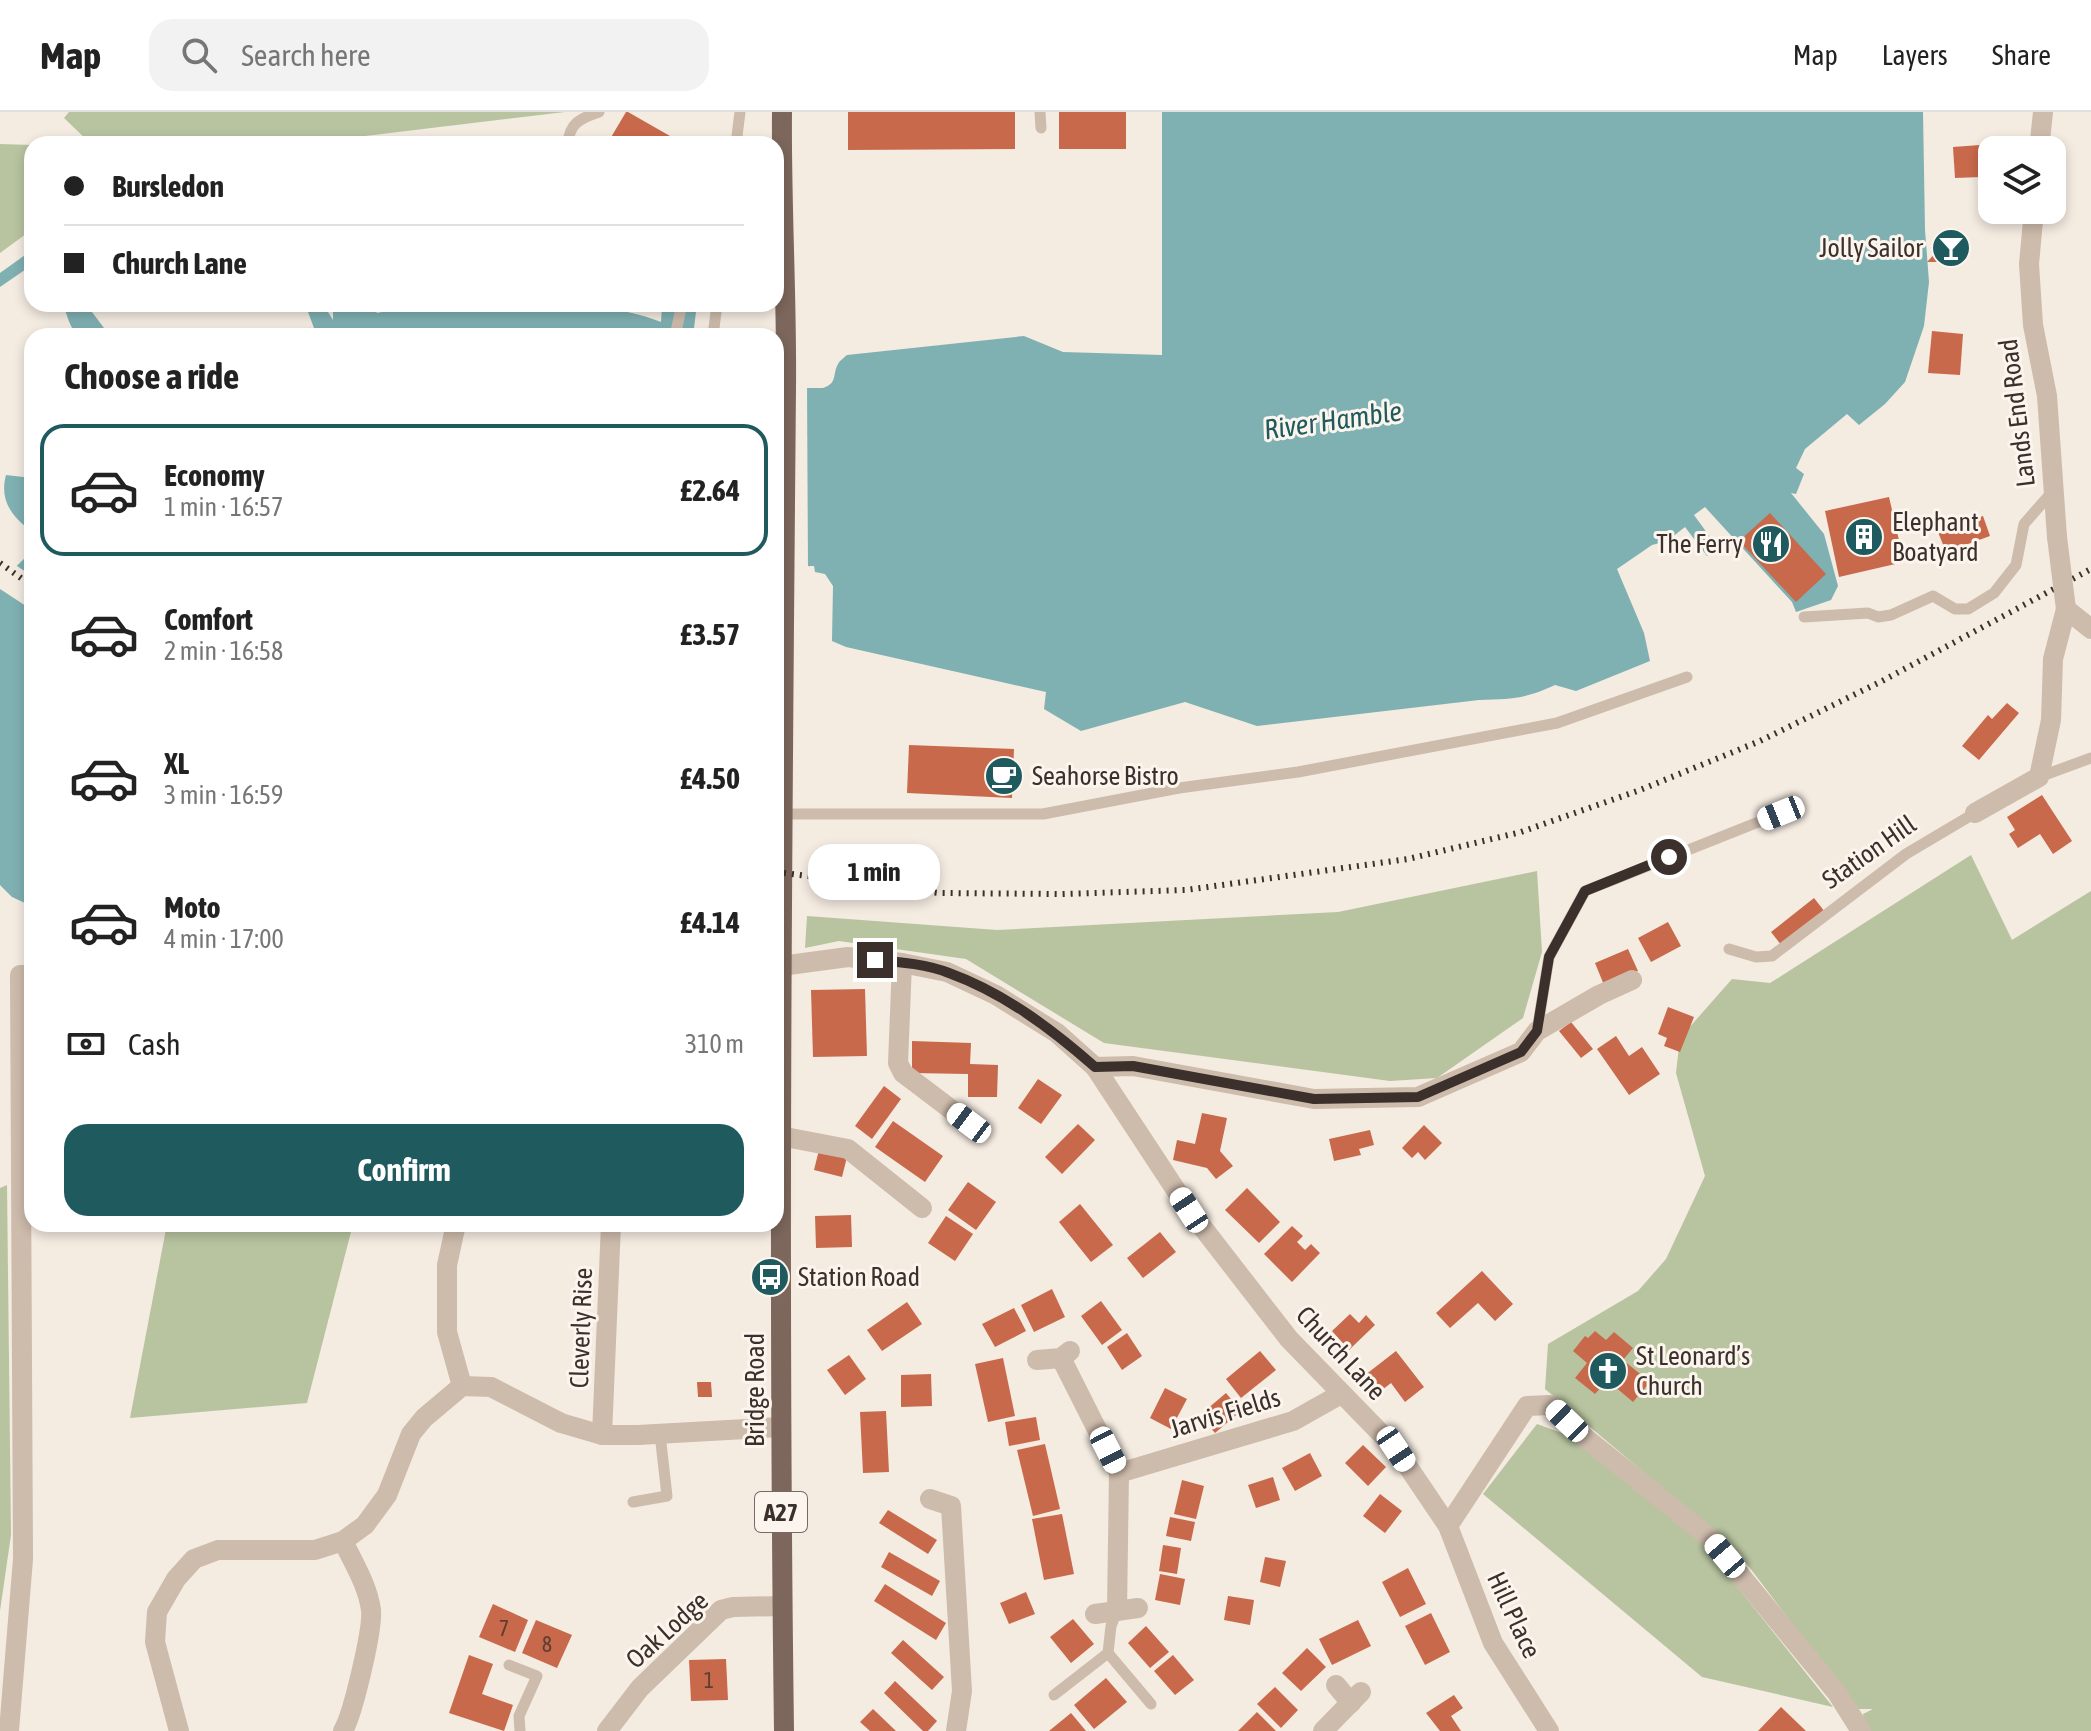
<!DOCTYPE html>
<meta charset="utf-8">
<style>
:root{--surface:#fff;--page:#f2f2f2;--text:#222;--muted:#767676;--line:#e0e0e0;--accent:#1f5a5e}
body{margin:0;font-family:"Asap Condensed",sans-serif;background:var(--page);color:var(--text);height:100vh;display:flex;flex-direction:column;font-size:30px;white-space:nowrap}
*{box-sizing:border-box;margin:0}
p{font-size:26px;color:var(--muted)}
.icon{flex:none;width:44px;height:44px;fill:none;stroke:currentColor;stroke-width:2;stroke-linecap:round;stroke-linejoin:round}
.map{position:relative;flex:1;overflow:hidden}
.details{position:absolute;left:24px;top:216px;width:760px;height:904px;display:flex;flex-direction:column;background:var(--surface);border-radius:24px;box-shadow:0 4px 12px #0003}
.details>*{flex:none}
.top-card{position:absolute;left:24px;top:24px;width:760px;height:176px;border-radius:24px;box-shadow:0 4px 12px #0003;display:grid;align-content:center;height:176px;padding:0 40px;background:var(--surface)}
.tools{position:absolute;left:1978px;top:24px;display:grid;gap:16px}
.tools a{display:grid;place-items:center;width:88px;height:88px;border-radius:16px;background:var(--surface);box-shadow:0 4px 12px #0003;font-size:40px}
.end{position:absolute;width:36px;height:36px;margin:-18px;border:10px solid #3b302b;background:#fff;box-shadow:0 0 0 4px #fff}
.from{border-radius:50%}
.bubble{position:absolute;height:56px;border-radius:24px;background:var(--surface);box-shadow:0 4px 12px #0003;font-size:26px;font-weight:700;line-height:56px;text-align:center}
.car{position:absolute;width:24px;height:48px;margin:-24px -12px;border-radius:10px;box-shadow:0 0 6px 2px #0007;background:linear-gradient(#fff 24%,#345 0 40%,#fff 0 76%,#345 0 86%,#fff 0)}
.top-card b{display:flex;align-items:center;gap:28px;height:76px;font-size:30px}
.top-card b+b{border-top:2px solid var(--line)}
.top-card i{width:20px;height:20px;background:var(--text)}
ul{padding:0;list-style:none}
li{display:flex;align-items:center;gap:24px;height:132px;margin:0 16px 12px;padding:0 24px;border:4px solid transparent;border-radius:24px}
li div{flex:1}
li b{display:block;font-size:30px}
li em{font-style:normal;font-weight:700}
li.on{border-color:var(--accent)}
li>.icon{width:72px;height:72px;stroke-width:1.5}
h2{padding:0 40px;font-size:36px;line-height:96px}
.pay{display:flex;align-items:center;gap:20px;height:88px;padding:0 40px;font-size:30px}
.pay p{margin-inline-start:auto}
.action{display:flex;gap:16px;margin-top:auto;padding:16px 40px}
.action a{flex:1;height:92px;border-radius:24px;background:var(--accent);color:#fff;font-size:32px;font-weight:700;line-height:92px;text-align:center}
header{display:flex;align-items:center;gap:48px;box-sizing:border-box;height:112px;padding:0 40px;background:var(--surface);border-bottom:2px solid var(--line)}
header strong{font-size:38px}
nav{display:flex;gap:44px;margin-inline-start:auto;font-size:28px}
.search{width:560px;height:72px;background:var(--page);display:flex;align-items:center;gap:20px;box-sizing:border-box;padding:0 28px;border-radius:24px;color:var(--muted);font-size:30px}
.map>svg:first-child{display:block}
.green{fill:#b8c4a0}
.water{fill:#7fb0b2}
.pier{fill:#f4ebe1}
.building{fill:#c8694b}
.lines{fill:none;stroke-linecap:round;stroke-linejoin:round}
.service{stroke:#cdbbac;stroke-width:11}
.minor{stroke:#cdbbac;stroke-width:20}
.primary{stroke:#7d675c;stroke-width:20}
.rail{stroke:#3b302b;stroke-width:6;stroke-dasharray:2 6;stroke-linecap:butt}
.minor-bridge{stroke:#cdbbac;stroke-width:20}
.route{stroke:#3b302b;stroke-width:10}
.labels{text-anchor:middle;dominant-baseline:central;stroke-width:6;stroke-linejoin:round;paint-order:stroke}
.number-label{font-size:22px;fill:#5e3e33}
.shield{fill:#fbf5ee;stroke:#756b66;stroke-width:2}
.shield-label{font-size:24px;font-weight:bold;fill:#3b302b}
.poi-label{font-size:26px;fill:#3b302b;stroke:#fbf5ee;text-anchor:start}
.street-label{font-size:26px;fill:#3b302b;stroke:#fbf5ee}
.water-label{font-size:28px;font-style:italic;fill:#1f5a5e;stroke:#fbf5ee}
</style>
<header>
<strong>Map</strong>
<div class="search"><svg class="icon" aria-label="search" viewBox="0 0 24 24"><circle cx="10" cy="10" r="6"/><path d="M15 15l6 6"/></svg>Search here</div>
<nav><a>Map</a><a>Layers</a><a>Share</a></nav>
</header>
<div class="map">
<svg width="2091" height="1619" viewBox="0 0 2091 1619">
<rect width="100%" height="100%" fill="#f4ebe1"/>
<g class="green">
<polygon points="69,0 565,0 332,28 331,32 91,32 64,6"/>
<polygon points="0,32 32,33 32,121 26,122 0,141"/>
<polygon points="1971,743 2012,828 2091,779 2091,1619 1866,1619 1863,1602 1873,1597 1857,1597 1737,1439 1545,1277 1548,1232 1638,1179 1666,1147 1705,1064 1676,961 1680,926 1732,867 1770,871"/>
<polygon points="1537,759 1542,840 1523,906 1437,966 1390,969 1104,931 966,847 839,829 805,836 807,804 997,818 1338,800"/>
<polygon points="7,1073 11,1423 0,1499 0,1076"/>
<polygon points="167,1112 353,1112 307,1291 130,1306"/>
<polygon points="1537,1312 1570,1324 1700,1428 1833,1595 1702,1565 1483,1382"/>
</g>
<g class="water">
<path d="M1162,0H1923L1925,118L1929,170L1924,214L1905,270L1885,292L1859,313L1847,302L1805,337L1796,356L1804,362L1796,382L1791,381L1824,422L1838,474L1831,488L1796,500L1792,490L1705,395L1694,403L1718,436L1707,444L1685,415L1667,429L1652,433L1617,457L1644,521L1650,549L1576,579L1555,573C1525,587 1511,587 1479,588L1257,614L1185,590L1081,619L1044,597L1046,580L846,535L832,529L833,474L825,462L815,460L814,454L776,455V276H823C838,271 832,263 838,252C840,248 844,246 847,243L1024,224L1063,240L1162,243Z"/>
<polygon points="32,138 32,153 0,175 0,161"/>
<path d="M63,192H86L110,224C73,224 75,228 63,192Z"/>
<path d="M305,192H323L333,208V192H371L377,201C422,191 462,192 507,192C558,192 613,191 661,210L662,192H697L693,224H317Z"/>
<path d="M6,363L32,366V781L25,791L12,785L0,773V470L27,444L26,415C9,401 0,386 6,363Z"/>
</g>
<g class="pier">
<polygon points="776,272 807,272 808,457 776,457"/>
<polygon points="14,452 32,464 32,498 0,477 0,464"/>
</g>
<g class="building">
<polygon points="626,0 628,0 684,32 607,32"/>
<polygon points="848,0 1015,0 1015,37 848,38"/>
<rect x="1059" y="0" width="67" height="37"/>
<polygon points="1980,33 1981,65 1955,66 1953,35"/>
<polygon points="1958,117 1962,122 1962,150 1927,150"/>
<polygon points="1932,219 1963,222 1960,263 1928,261"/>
<polygon points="1889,385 1904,450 1839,465 1825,399"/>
<polygon points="1770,401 1826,462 1796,490 1739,429"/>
<polygon points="1983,404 1990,424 1946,440 1938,420"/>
<polygon points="2007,591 2019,601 1979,648 1962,634 1988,603 1992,607"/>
<polygon points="909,633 1014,637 1012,686 907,681"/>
<polygon points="2042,683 2072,729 2053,742 2040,722 2018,736 2009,722 2015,718 2007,705"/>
<polygon points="1814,786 1825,800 1782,834 1771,820"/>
<polygon points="1668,810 1681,834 1651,850 1638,826"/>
<polygon points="1628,837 1638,859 1604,873 1595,851"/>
<polygon points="865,877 867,944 813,945 811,878"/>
<polygon points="1668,895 1694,905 1680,940 1664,934 1667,926 1658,922"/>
<polygon points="1571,910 1593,937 1581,946 1559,919"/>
<polygon points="1616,924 1629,944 1642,935 1660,962 1629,983 1597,937"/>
<polygon points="912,929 971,931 970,952 998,953 997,985 968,985 968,962 912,961"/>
<polygon points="1038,967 1062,983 1041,1012 1018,996"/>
<polygon points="884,974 901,987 872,1027 855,1014"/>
<polygon points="1202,1001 1227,1006 1220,1039 1233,1054 1216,1067 1207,1056 1173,1048 1177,1028 1195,1032"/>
<polygon points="893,1009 943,1044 925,1070 875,1035"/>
<polygon points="1078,1012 1095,1028 1062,1062 1045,1045"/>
<polygon points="1424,1013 1442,1031 1425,1048 1418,1040 1412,1046 1402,1036"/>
<polygon points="1370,1018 1374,1033 1359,1037 1361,1043 1334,1049 1329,1027"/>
<polygon points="819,1038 847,1045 842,1065 814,1058"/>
<polygon points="968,1070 996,1090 976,1118 948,1098"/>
<polygon points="1247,1076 1280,1110 1259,1131 1225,1098"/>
<polygon points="1080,1092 1113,1133 1091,1150 1059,1110"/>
<polygon points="851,1103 852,1135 816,1136 815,1104"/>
<polygon points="946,1104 973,1122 955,1149 928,1131"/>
<polygon points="1292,1114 1303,1124 1297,1130 1305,1138 1311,1132 1320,1141 1292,1170 1264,1142"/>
<polygon points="1160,1120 1176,1140 1143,1166 1127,1146"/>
<polygon points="1482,1159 1513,1192 1495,1209 1478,1191 1450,1216 1436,1201"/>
<polygon points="1052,1177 1065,1205 1034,1220 1021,1193"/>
<polygon points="1101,1189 1122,1218 1102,1233 1081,1204"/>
<polygon points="907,1190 922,1212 882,1239 867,1218"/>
<polygon points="1014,1196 1026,1219 995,1235 982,1212"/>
<polygon points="1350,1202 1359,1211 1366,1203 1375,1213 1349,1238 1332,1219"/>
<polygon points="1595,1219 1606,1228 1614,1220 1633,1236 1623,1248 1650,1270 1633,1290 1607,1268 1595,1282 1575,1266 1587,1251 1573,1239 1585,1224 1588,1226"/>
<polygon points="1127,1221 1142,1244 1122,1258 1107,1235"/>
<polygon points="1260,1239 1276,1258 1241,1286 1226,1267"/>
<polygon points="1396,1239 1424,1275 1405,1290 1391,1271 1373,1285 1360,1267"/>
<polygon points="849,1243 866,1267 845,1283 827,1258"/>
<polygon points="1003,1246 1015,1304 988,1310 975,1252"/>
<polygon points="931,1262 932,1294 901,1295 901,1263"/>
<polygon points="697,1270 711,1270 712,1285 698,1285"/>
<polygon points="1165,1276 1187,1287 1171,1317 1150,1306"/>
<polygon points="1226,1281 1241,1299 1215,1321 1200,1303"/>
<polygon points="886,1299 889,1360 863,1361 860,1300"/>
<polygon points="1036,1305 1040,1328 1009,1334 1005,1310"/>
<polygon points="1045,1332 1060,1397 1033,1404 1017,1338"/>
<polygon points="1363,1333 1386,1355 1368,1374 1345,1351"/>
<polygon points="1310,1341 1322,1364 1295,1379 1282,1356"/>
<polygon points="1273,1365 1280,1388 1256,1396 1248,1373"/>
<polygon points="1182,1368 1204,1374 1196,1407 1174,1402"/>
<polygon points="1380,1382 1402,1399 1385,1421 1363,1404"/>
<polygon points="888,1398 937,1428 928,1442 879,1411"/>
<polygon points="1062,1402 1074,1462 1044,1468 1032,1407"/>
<polygon points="1170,1405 1195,1410 1191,1429 1166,1424"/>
<polygon points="1163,1433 1181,1436 1177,1462 1159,1459"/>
<polygon points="889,1440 940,1469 932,1484 881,1455"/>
<polygon points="1265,1445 1286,1449 1280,1475 1260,1470"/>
<polygon points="1408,1456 1426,1492 1400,1505 1382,1470"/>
<polygon points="1160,1462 1185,1467 1180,1493 1155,1488"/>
<polygon points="885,1472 946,1511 936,1528 874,1489"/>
<polygon points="1026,1480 1035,1502 1009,1512 1000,1491"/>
<polygon points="1228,1484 1254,1488 1250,1513 1224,1508"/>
<polygon points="493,1492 528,1508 515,1540 479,1525"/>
<polygon points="1431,1501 1450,1540 1425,1553 1405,1514"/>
<polygon points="1073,1507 1094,1532 1071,1551 1050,1525"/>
<polygon points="536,1508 572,1523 557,1556 522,1541"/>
<polygon points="1358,1508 1371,1534 1332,1553 1319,1527"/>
<polygon points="1146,1514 1169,1540 1150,1556 1128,1531"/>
<polygon points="903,1528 944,1565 932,1578 891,1541"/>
<polygon points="1307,1536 1326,1555 1301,1579 1282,1561"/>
<polygon points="469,1543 493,1552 482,1582 513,1593 504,1619 449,1601"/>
<polygon points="1173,1543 1194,1568 1175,1583 1154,1559"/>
<polygon points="726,1547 728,1588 691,1589 689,1548"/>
<polygon points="1106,1566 1127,1590 1094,1617 1074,1593"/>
<polygon points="895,1569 937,1609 928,1619 923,1619 884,1581"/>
<polygon points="1275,1575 1298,1598 1281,1616 1257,1592"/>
<polygon points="1454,1583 1463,1596 1451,1604 1461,1619 1440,1619 1426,1601"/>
<polygon points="1781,1595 1806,1619 1758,1619"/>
<polygon points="873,1597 896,1619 870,1619 860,1610"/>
<polygon points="1257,1600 1276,1619 1238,1619"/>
<polygon points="1071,1601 1086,1619 1049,1619"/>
</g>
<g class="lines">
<g class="service">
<polyline points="1040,0 1041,16"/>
<path d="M568,32C569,11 581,6 599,0"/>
<polyline points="736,32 740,0"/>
<polyline points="675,224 682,192"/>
<polyline points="713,224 717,192"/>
<polyline points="1804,505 1868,501 1878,505 1891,503 1933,484 1955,497 1968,497 1994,481 2016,453 2024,412 2052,380"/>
<polyline points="2039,665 2091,646"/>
<polyline points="779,702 1043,702 1179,676 1298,660 1557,611 1687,565"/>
<polyline points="1729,837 1756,845 1772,844 1906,742 1975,701"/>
<polyline points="1537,919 1549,845 1585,779 1781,701"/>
<polyline points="633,1390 667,1384 660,1322"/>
<polyline points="1117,1499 1111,1514 1108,1541 1151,1592"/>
<polyline points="509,1553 537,1564 519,1604 520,1619"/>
<polyline points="1054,1583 1108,1541"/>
</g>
<g class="minor">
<polyline points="2039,38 2043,0"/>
<polyline points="2034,98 2029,152 2033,213 2047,284 2057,425"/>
<polyline points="1975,701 2039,665 2051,608 2053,547 2066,497 2091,517"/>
<polyline points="902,851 898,951 903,961 969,1011"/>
<polyline points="781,854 848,845 902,851 947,860 996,883 1057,921 1095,955 1189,1098 1289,1227 1396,1337 1448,1414 1493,1531 1549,1619"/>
<polyline points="1095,955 1133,954 1314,987 1418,985 1521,940 1537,919 1599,883 1632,868"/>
<polyline points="780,1024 848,1037 922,1096"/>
<polyline points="456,1112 447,1153 447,1220 462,1274"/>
<polyline points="1061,1246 1119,1361 1117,1499"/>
<polyline points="1037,1248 1061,1246 1070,1239"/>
<polyline points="602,1323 611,1112"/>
<polyline points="1119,1361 1293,1309 1341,1282"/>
<polyline points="930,1387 951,1394 962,1579 956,1619"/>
<polyline points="1448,1414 1527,1294 1550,1293 1583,1324 1709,1425 1837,1581 1861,1619"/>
<path d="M343,1429C353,1450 368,1474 371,1498C373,1517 353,1602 343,1619"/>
<polyline points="1095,1502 1138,1496"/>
<polyline points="1336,1573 1351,1591"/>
<polyline points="9,1619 23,1447 20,863 32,863"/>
<polyline points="179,1619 155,1530 157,1500 176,1467 194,1447 218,1438 315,1438 343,1429 365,1413 387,1383 411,1322 424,1306 462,1274 491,1275 561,1311 602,1323 638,1323 780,1315"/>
<polyline points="607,1619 640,1576 721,1498 733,1495 782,1494"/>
<polyline points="1323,1619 1361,1580"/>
</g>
<path class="primary" d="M782,0C781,92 787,184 786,277C782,724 778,1171 784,1619"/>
<g class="rail">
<polyline points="0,451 32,474"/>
<polyline points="776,760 938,781 1062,782 1186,778 1408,747 1521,720 1640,678 1760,629 1882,569 2091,457"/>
</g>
<polyline class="minor-bridge" points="2057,425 2066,497"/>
</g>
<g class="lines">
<path class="route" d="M875,848C899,850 927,852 949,861C1004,881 1052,917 1095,955L1133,954L1314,987L1418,985L1521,940L1537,919L1549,845L1585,779L1669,745"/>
</g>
<defs>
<g id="bar-disc" transform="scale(2)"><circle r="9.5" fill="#1f5a5e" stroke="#fbf5ee"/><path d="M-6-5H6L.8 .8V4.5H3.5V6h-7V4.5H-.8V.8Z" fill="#fff"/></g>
<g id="building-disc" transform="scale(2)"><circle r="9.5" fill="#1f5a5e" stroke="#fbf5ee"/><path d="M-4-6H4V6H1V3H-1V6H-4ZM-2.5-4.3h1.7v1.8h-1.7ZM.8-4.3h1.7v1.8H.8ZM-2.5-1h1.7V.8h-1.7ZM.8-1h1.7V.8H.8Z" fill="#fff"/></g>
<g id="restaurant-disc" transform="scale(2)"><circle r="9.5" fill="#1f5a5e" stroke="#fbf5ee"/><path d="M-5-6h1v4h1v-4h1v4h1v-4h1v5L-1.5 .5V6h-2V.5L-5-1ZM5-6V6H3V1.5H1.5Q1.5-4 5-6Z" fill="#fff"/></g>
<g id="cafe-disc" transform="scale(2)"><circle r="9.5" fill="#1f5a5e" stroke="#fbf5ee"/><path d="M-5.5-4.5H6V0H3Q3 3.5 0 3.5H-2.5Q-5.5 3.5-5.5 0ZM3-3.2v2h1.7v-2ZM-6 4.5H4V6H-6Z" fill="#fff"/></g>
<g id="bus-disc" transform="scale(2)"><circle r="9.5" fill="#1f5a5e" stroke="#fbf5ee"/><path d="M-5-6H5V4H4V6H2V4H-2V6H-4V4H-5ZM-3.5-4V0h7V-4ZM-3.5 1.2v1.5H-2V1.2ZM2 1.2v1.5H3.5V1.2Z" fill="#fff"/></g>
<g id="church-disc" transform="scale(2)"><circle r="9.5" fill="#1f5a5e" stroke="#fbf5ee"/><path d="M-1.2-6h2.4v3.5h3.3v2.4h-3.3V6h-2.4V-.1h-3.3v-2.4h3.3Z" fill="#fff"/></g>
</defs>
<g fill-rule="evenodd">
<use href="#bar-disc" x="1951" y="136"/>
<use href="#building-disc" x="1864" y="425"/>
<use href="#restaurant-disc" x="1771" y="432"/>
<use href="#cafe-disc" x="1004" y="664"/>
<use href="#bus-disc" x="770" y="1165"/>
<use href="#church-disc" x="1608" y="1259"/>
</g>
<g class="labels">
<g class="number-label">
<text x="504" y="1516">7</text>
<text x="547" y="1532">8</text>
<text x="709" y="1568">1</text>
</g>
<rect class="shield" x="755" y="1380" width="52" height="40" rx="6"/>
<g class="shield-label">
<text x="781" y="1400">A27</text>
</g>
<g class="poi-label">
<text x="1923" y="136" text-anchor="end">Jolly Sailor</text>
<text x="1892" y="410">Elephant<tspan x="1892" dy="30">Boatyard</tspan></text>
<text x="1743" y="432" text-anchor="end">The Ferry</text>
<text x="1032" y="664">Seahorse Bistro</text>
<text x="798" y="1165">Station Road</text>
<text x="1636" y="1244">St Leonard’s<tspan x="1636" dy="30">Church</tspan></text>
</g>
<g class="street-label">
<text transform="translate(2017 301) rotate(-97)">Lands End Road</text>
<text transform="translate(1869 740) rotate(-35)">Station Hill</text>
<text transform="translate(581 1216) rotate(-88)">Cleverly Rise</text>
<text transform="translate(1341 1241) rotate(47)">Church Lane</text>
<text transform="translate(755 1278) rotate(-90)">Bridge Road</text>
<text transform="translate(1225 1301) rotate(-17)">Jarvis Fields</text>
<text transform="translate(1514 1503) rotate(65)">Hill Place</text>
<text transform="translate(667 1518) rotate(-42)">Oak Lodge</text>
</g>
<g class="water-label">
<text transform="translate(1333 308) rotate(-8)">River Hamble</text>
</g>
</g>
</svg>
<div class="tools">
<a><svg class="icon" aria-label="layers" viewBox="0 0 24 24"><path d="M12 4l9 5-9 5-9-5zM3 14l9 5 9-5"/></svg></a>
</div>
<i class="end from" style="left:1669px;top:745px"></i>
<i class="end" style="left:875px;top:848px"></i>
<div class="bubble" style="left:808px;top:732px;width:132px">1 min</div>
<i class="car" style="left:1781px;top:701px;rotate:248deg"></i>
<i class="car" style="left:969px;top:1011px;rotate:307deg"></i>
<i class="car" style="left:1189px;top:1098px;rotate:327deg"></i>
<i class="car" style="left:1567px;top:1309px;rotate:314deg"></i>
<i class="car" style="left:1396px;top:1337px;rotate:146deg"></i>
<i class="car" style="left:1108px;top:1338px;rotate:153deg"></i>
<i class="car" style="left:1725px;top:1444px;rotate:320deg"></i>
<div class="top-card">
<b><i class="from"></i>Bursledon</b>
<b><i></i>Church Lane</b>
</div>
<section class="details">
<h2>Choose a ride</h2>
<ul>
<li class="on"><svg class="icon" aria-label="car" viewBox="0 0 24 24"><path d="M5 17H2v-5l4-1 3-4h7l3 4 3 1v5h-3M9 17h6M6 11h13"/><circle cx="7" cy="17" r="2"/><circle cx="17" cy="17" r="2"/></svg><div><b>Economy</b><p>1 min · 16:57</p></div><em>£2.64</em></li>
<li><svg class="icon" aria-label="car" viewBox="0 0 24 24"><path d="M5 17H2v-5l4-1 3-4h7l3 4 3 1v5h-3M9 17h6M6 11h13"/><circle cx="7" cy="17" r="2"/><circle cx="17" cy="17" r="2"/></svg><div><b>Comfort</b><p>2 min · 16:58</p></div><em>£3.57</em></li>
<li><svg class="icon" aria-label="car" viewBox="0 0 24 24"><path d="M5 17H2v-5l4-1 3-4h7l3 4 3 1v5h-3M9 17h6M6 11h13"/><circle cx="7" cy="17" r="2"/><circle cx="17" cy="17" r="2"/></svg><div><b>XL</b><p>3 min · 16:59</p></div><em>£4.50</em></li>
<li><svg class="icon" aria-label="car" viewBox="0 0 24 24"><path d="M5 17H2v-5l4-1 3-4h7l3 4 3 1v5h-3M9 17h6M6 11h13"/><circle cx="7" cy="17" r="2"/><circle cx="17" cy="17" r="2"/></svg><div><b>Moto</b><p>4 min · 17:00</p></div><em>£4.14</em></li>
</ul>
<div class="pay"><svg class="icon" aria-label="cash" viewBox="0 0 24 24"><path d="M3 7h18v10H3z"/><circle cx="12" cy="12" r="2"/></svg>Cash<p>310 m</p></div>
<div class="action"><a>Confirm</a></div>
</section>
</div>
